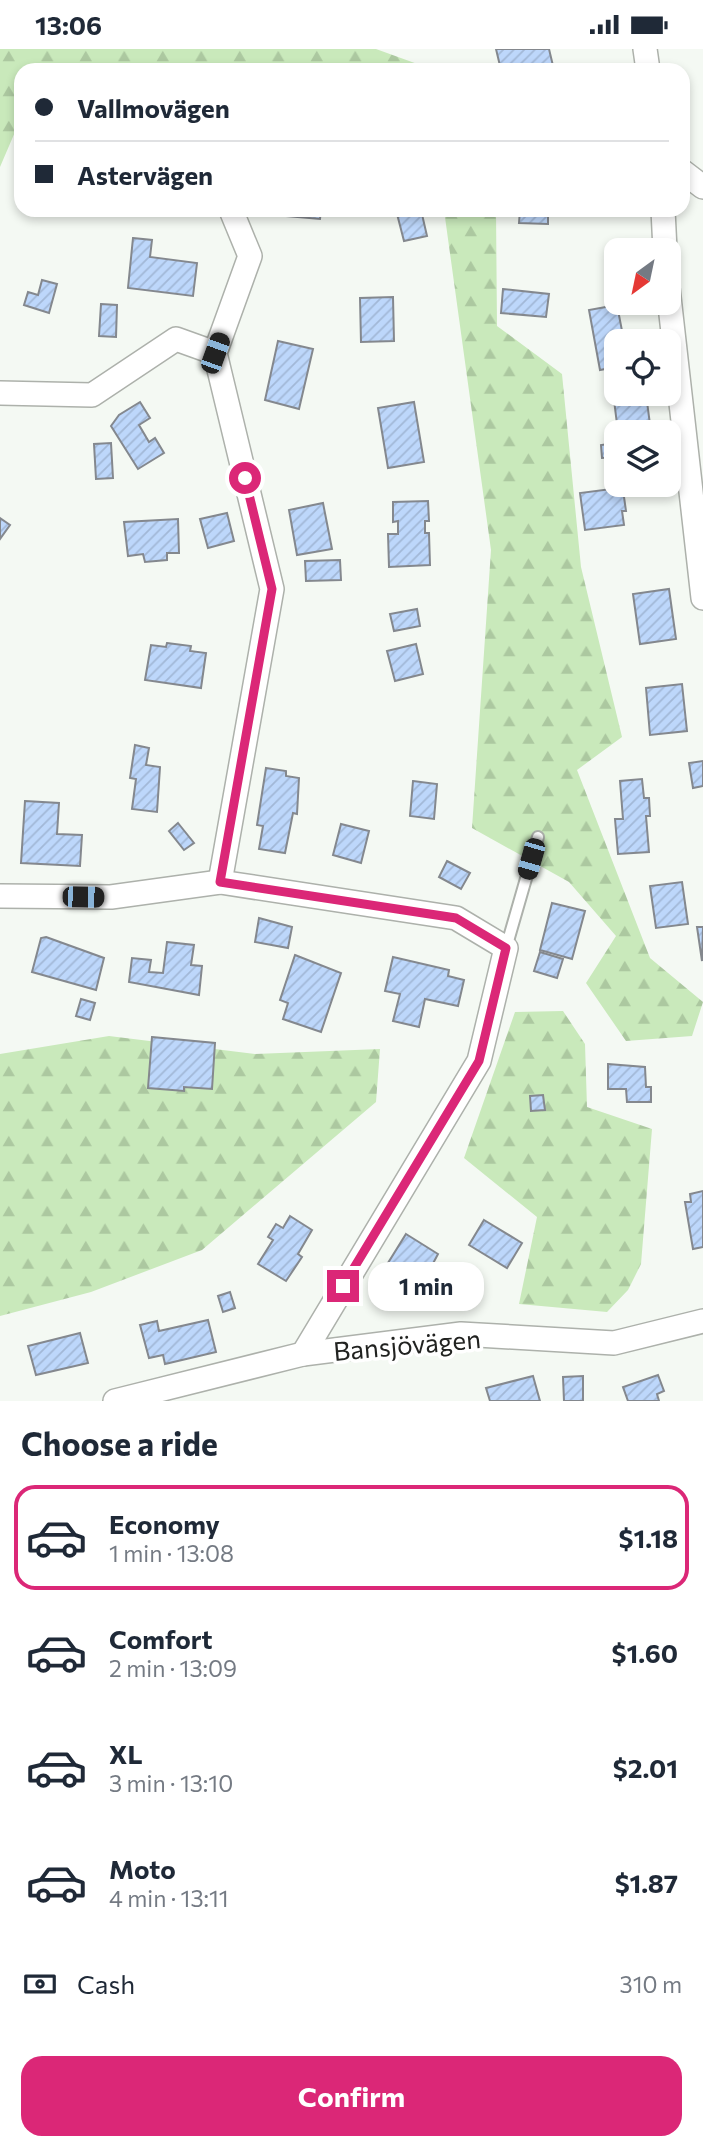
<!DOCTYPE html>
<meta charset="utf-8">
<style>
:root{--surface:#fff;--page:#f2f2f3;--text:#1f2937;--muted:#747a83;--line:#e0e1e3;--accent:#db2777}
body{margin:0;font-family:Commissioner,sans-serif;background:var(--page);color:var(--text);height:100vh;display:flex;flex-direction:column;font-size:26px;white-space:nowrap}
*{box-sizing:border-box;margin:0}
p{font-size:23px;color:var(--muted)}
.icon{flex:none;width:38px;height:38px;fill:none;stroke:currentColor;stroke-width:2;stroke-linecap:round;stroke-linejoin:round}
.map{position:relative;height:1352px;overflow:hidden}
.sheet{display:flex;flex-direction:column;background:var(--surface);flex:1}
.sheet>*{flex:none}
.banner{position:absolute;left:14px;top:14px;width:676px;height:154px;border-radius:21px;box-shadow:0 4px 10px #0003;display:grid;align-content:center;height:154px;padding:0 21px;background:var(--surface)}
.needle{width:46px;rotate:213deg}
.fabs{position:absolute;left:604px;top:189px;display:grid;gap:14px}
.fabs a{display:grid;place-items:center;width:77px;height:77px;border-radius:14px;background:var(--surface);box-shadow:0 4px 10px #0003;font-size:35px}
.end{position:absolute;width:32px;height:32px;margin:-16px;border:9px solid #db2777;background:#fff;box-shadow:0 0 0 4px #fff}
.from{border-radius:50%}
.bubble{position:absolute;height:49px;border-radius:21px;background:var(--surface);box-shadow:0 4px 10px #0003;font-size:23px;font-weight:700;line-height:49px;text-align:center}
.car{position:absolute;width:21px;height:42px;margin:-21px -10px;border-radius:9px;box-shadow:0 0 5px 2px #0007;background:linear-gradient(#222 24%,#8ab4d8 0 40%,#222 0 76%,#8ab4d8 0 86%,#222 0)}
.banner b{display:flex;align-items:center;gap:24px;height:66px;font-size:26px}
.banner b+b{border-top:2px solid var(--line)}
.banner i{width:18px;height:18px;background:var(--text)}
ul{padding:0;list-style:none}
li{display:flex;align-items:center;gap:21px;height:105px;margin:0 14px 10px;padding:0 7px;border:4px solid transparent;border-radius:21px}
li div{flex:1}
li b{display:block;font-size:26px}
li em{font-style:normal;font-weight:700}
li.selected{border-color:var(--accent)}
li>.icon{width:63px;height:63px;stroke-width:1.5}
h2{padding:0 21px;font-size:32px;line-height:84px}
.pay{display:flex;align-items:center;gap:18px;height:77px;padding:0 21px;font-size:26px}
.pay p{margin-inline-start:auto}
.primary-button{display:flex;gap:14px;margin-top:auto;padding:14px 21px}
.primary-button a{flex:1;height:80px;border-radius:21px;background:var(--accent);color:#fff;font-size:28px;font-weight:700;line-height:80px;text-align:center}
.status{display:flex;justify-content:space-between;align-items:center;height:49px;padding:0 35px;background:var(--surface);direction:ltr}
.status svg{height:19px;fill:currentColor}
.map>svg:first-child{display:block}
.forest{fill:url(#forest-firs)}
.building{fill:url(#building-hatch);stroke:#84888e;stroke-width:2}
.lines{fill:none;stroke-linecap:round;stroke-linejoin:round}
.lane-casing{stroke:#adb1ab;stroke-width:14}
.street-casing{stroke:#adb1ab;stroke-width:26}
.lane{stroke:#fff;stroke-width:10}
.street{stroke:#fff;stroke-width:23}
.route{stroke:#db2777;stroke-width:9}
.labels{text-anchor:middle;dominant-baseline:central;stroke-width:7;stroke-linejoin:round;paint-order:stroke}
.street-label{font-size:26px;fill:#212220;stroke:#fff}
</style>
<div class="status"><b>13:06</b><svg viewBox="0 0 49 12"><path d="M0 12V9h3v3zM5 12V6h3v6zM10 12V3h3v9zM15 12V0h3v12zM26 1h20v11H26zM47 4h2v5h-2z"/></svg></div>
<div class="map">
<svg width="703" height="1352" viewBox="0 0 703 1352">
<defs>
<pattern id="forest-firs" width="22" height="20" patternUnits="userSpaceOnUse" patternTransform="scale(1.75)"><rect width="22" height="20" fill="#c9e9bb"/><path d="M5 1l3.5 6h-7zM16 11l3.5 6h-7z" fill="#acc8a0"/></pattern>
<pattern id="building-hatch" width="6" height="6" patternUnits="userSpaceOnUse" patternTransform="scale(1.75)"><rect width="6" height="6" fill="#bdd7fb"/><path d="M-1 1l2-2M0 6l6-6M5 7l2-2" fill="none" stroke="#a2b8d7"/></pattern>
</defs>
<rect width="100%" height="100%" fill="#f4f9f3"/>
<g class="forest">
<polygon points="0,0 376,0 434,21 21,21 21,69 0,118"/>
<polygon points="444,161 496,161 497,277 562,325 581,518 622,688 577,721 650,909 703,953 692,987 626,992 586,934 616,887 569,833 472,779 491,501"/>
<polygon points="563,962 585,995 587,1058 652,1080 641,1215 628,1241 607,1263 519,1255 537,1168 464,1109 515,963"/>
<polygon points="109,987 255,1005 380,1000 376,1053 202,1201 91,1243 0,1267 0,1005"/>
</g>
<g class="building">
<polygon points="496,0 549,0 554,21 501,21"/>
<polygon points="288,161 321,161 320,170 287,167"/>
<polygon points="396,161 421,161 427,187 404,192"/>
<polygon points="520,161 548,161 548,175 519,174"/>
<polygon points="133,189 152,191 150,208 197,214 193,247 128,239"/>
<polygon points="42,231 57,235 49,264 24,256 28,243 38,246"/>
<polygon points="503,240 549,245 546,268 501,264"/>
<polygon points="393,248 394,292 361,293 360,249"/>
<polygon points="101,255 117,256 116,288 99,287"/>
<polygon points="617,256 624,292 616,292 616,318 600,321 589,261"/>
<polygon points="278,292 313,300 299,360 265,351"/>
<polygon points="612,335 616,335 616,345 646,345 651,383 618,383"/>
<polygon points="140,353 150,369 139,376 149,393 155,389 164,404 138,420 111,377 119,366"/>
<polygon points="414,353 424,413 388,419 378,359"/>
<polygon points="111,394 113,429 96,430 94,395"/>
<polygon points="616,394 616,408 602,409 601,396"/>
<polygon points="619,439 623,441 626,462 622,462 624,476 585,481 580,444"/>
<polygon points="428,452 429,472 425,472 425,484 429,484 430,516 389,518 388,485 398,485 398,472 393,473 393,453"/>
<polygon points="323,454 332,500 297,506 289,461"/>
<polygon points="227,464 234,492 208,499 200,470"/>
<polygon points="0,469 10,476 0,490"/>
<polygon points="178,470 179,504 167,504 167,511 145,513 143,505 128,507 124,473"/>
<polygon points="340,511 341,531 306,532 305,512"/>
<polygon points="669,540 676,590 640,595 633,545"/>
<polygon points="417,560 420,577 394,582 390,565"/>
<polygon points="167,594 191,597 190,602 206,604 201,639 145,631 151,596 166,598"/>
<polygon points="416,595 423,625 395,632 387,602"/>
<polygon points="682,635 687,682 650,686 646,639"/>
<polygon points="135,696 149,699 146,716 160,718 157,763 132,760 136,730 130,729"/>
<polygon points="703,712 703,737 693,739 689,714"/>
<polygon points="266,719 286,722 286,727 299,729 297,765 293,764 285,804 259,800 263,777 257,776"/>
<polygon points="642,730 644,749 649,749 650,767 646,767 649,803 618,805 615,770 623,770 620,732"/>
<polygon points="413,732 437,735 434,770 410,767"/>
<polygon points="25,752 59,754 57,785 82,786 80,817 21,814"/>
<polygon points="178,774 194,794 184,801 169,782"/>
<polygon points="341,775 369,782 361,814 333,806"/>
<polygon points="447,812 470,824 461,840 439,828"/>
<polygon points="682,833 688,875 656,879 650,837"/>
<polygon points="552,854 585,862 572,910 540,901"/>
<polygon points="259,869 292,878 288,899 255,893"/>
<polygon points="697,878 703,878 702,912"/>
<polygon points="46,888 104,909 96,941 32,923 41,889"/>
<polygon points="167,893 194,896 191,916 202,917 199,946 129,933 132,909 151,911 149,923 163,924"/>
<polygon points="540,903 563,910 557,929 534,922"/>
<polygon points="295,906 341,924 321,983 283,970 288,954 280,951"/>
<polygon points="393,908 449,921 448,927 464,931 458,957 425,950 419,978 393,972 400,945 385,942"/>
<polygon points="81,950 95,954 90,971 76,967"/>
<polygon points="152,988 215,994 212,1040 184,1038 184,1042 148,1039"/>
<polygon points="608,1015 645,1018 646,1038 651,1038 651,1053 627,1053 626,1040 608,1040"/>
<polygon points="543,1046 545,1061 531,1062 530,1047"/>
<polygon points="703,1142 703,1198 693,1200 685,1153 691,1153 690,1145"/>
<polygon points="290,1167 312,1181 298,1205 302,1208 286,1232 258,1215 273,1191 268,1188 276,1175 283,1179"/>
<polygon points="484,1171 522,1194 507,1219 469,1196"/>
<polygon points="406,1185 438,1205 412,1254 389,1240 400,1221 388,1214"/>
<polygon points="230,1243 235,1259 223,1263 218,1247"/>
<polygon points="208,1271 216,1303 165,1315 163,1306 149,1309 140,1276 157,1272 159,1282"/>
<polygon points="80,1284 88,1314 36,1326 28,1297"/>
<polygon points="658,1326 664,1342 657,1345 659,1352 628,1352 623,1338"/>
<polygon points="533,1327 540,1352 490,1352 486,1339"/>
<polygon points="583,1327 583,1352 564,1352 563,1328"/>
</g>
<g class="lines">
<g class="lane-casing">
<polyline id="lane" points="506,899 538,788"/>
</g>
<g class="street-casing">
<g id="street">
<polyline points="645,0 648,21"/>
<polyline points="682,122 703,138"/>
<polyline points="663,161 665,201"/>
<polyline points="668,239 703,549"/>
<polyline points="0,344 92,346 176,290 215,304"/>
<polyline points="220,833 272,540 215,304 250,207 231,161"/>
<polyline points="0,847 111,848 220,833 456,869 506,899 479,1012 303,1305"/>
<polyline points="115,1352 303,1305 461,1285 614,1294 703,1272"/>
</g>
</g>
<use href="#lane" class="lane"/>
<use href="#street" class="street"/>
</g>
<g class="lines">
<polyline class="route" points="245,429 272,540 220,833 456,869 506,899 479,1012 343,1237"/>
</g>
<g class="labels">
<g class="street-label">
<text transform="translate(407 1295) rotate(-5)">Bansjövägen</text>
</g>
</g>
</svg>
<div class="fabs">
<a><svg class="needle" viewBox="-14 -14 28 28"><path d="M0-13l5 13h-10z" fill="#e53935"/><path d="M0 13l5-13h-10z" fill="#747a83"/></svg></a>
<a><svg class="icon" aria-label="locate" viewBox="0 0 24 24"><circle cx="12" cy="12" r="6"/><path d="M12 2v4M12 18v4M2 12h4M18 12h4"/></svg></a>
<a><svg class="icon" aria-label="layers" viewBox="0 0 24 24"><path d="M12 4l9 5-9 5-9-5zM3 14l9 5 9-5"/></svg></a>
</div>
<i class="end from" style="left:245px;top:429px"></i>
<i class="end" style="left:343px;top:1237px"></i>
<div class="bubble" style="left:368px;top:1213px;width:116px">1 min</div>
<i class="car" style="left:215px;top:304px;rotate:20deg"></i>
<i class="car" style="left:531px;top:810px;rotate:196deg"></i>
<i class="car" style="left:83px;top:848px;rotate:91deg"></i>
<div class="banner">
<b><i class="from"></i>Vallmovägen</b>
<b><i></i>Astervägen</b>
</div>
</div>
<section class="sheet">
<h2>Choose a ride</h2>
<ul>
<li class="selected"><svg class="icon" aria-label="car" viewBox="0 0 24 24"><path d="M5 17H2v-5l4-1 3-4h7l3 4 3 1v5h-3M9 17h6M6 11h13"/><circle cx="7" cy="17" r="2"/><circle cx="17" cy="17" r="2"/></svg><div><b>Economy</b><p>1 min · 13:08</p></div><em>$1.18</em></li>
<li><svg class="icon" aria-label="car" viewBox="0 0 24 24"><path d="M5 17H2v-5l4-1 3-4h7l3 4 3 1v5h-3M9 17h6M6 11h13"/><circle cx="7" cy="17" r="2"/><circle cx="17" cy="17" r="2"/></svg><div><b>Comfort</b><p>2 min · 13:09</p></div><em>$1.60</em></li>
<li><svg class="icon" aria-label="car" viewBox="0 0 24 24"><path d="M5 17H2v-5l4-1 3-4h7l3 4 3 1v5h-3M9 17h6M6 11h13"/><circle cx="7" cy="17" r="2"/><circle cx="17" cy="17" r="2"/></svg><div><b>XL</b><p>3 min · 13:10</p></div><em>$2.01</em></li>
<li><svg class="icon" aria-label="car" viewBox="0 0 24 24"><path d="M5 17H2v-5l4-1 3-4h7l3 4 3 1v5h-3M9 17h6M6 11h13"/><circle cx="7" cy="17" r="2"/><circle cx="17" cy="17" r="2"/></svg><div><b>Moto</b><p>4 min · 13:11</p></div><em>$1.87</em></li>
</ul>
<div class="pay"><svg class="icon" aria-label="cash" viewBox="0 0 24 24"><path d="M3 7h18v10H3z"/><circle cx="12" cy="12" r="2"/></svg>Cash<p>310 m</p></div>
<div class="primary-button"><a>Confirm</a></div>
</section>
